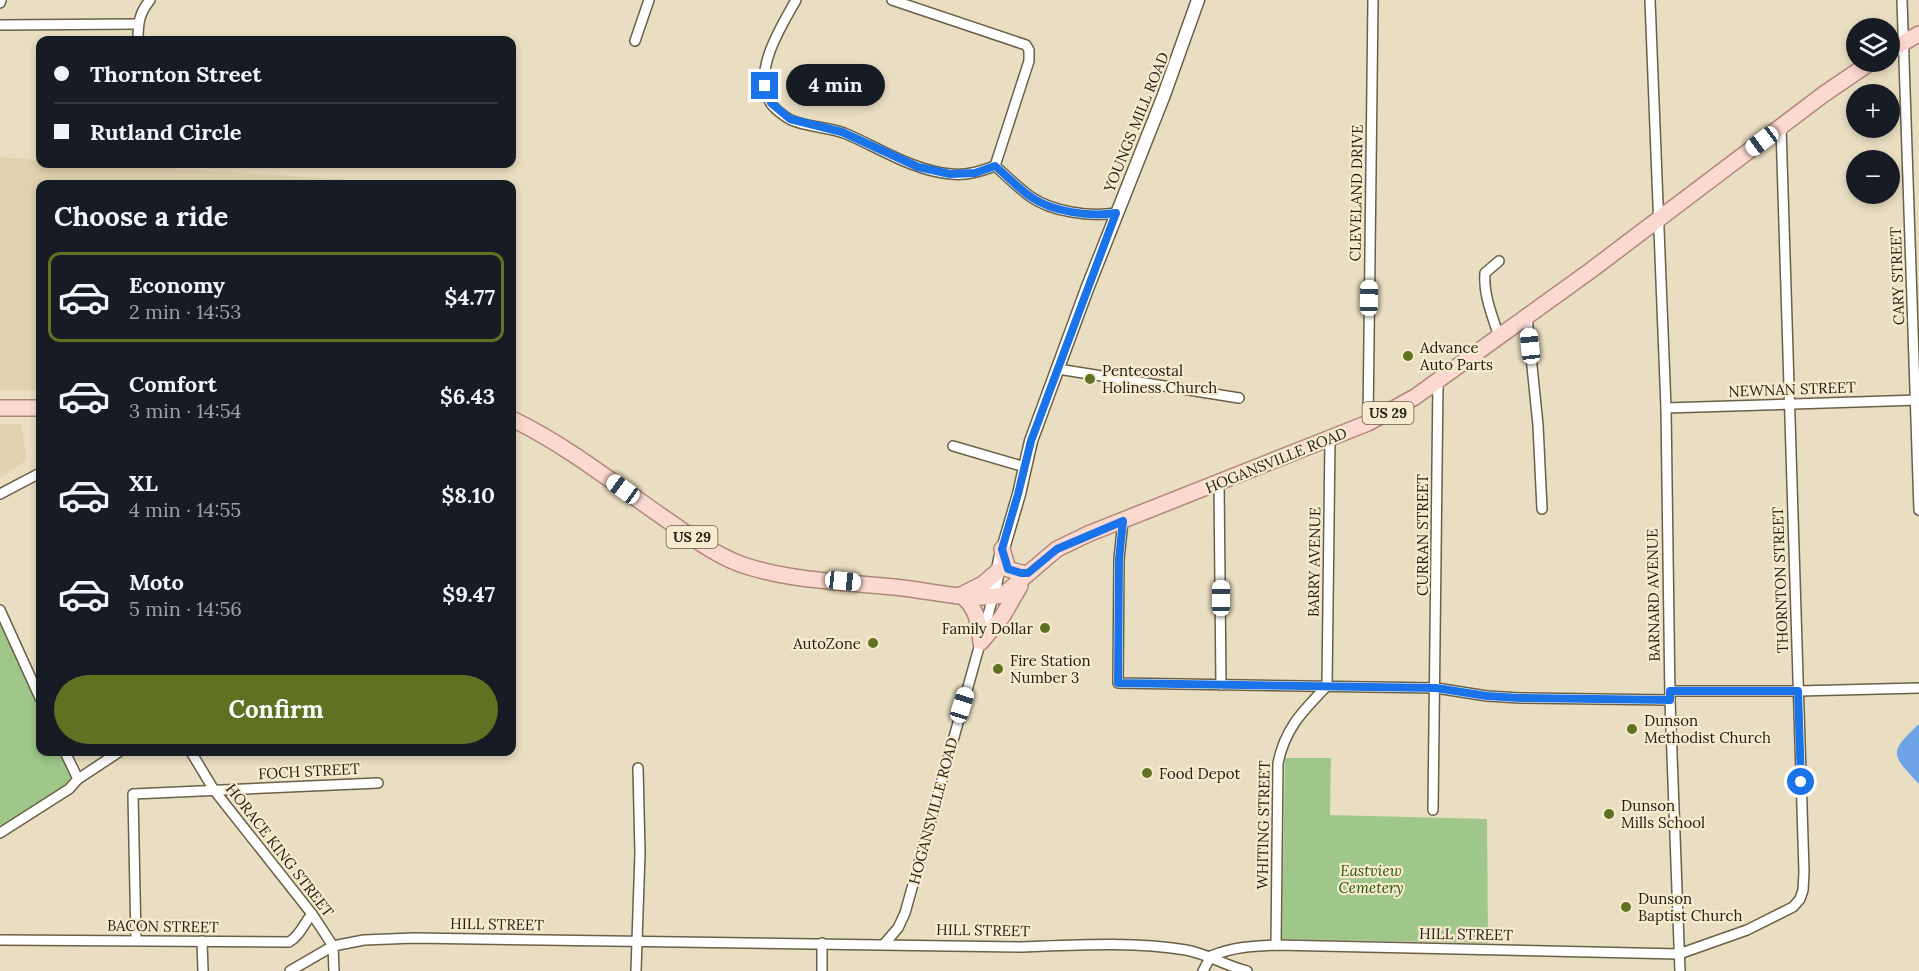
<!DOCTYPE html>
<meta charset="utf-8">
<style>
:root{--surface:#171b24;--page:#242831;--text:#f1f3f6;--muted:#9ea1a6;--line:#363941;--accent:#5e7222}
body{margin:0;font-family:Lora,serif;background:var(--page);color:var(--text);height:100vh;display:flex;flex-direction:column;font-size:22px;white-space:nowrap}
*{box-sizing:border-box;margin:0}
p{font-size:20px;color:var(--muted)}
.icon{flex:none;width:33px;height:33px;fill:none;stroke:currentColor;stroke-width:2;stroke-linecap:round;stroke-linejoin:round}
.map{position:relative;flex:1;overflow:hidden}
.drawer{position:absolute;left:36px;top:180px;width:480px;height:576px;display:flex;flex-direction:column;background:var(--surface);border-radius:12px;box-shadow:0 3px 9px #0003}
.drawer>*{flex:none}
.guide{position:absolute;left:36px;top:36px;width:480px;height:132px;border-radius:12px;box-shadow:0 3px 9px #0003;display:grid;align-content:center;height:132px;padding:0 18px;background:var(--surface)}
.buttons{position:absolute;left:1846px;top:18px;display:grid;gap:12px}
.buttons a{display:grid;place-items:center;width:54px;height:54px;border-radius:50%;background:var(--surface);box-shadow:0 3px 9px #0003;font-size:30px}
.end{position:absolute;width:27px;height:27px;margin:-14px;border:8px solid #1a73e8;background:#fff;box-shadow:0 0 0 3px #fff}
.from{border-radius:50%}
.bubble{position:absolute;height:42px;border-radius:21px;background:var(--surface);box-shadow:0 3px 9px #0003;font-size:20px;font-weight:700;line-height:42px;text-align:center}
.car{position:absolute;width:18px;height:36px;margin:-18px -9px;border-radius:8px;box-shadow:0 0 4px 2px #0007;background:linear-gradient(#fff 24%,#345 0 40%,#fff 0 76%,#345 0 86%,#fff 0)}
.guide b{display:flex;align-items:center;gap:21px;height:57px;font-size:22px}
.guide b+b{border-top:2px solid var(--line)}
.guide i{width:15px;height:15px;background:var(--text)}
ul{padding:0;list-style:none}
li{display:flex;align-items:center;gap:18px;height:90px;margin:0 12px 9px;padding:0 6px;border:3px solid transparent;border-radius:12px}
li div{flex:1}
li b{display:block;font-size:22px}
li em{font-style:normal;font-weight:700}
li.selected{border-color:var(--accent)}
li>.icon{width:54px;height:54px;stroke-width:1.5}
h2{padding:0 18px;font-size:27px;line-height:72px}
.primary-button{display:flex;gap:12px;margin-top:auto;padding:12px 18px}
.primary-button a{flex:1;height:69px;border-radius:36px;background:var(--accent);color:#fff;font-size:24px;font-weight:700;line-height:69px;text-align:center}
.map>svg:first-child{display:block}
.built{fill:#e0d2ae}
.green{fill:#9fc789}
.water{fill:#6da4e7}
.lines{fill:none;stroke-linecap:round;stroke-linejoin:round}
.minor-casing{stroke:#6a6047;stroke-width:12}
.tertiary-casing{stroke:#6a6047;stroke-width:15}
.primary-casing{stroke:#ae877a;stroke-width:18}
.minor{stroke:#fff;stroke-width:9}
.tertiary{stroke:#fff;stroke-width:12}
.primary{stroke:#fbd9d0;stroke-width:15}
.route{stroke:#1a73e8;stroke-width:8}
.poi-dot{fill:#5e7222;stroke:#f6ebce;stroke-width:2}
.labels{text-anchor:middle;dominant-baseline:central;stroke-width:4.5;stroke-linejoin:round;paint-order:stroke}
.shield{fill:#f6ebce;stroke:#645d4d;stroke-width:1.5}
.shield-label{font-size:14px;font-weight:bold;fill:#252016}
.street-label{font-size:15px;fill:#252016;stroke:#f6ebce}
.poi-label{font-size:15px;fill:#252016;stroke:#f6ebce;text-anchor:start}
.park-label{font-size:15px;font-style:italic;fill:#285300;stroke:#f6ebce}
</style>
<div class="map">
<svg width="1919" height="971" viewBox="0 0 1919 971">
<rect width="100%" height="100%" fill="#e9dec1"/>
<g class="built">
<polygon points="0,157 40,160 40,164 102,164 412,184 40,184 40,390 0,390"/>
<polygon points="0,424 21,424 27,460 0,478"/>
</g>
<g class="green">
<polygon points="0,621 40,709 40,752 60,752 72,778 67,785 0,829"/>
<polygon points="1285,758 1331,758 1330,815 1487,819 1488,943 1282,939"/>
</g>
<path class="water" d="M1919,724V784C1891,754 1888,753 1919,724Z"/>
<g class="lines">
<g class="minor-casing">
<g id="minor">
<path d="M796,0C781,27 752,71 770,102C773,108 785,117 791,120C807,127 827,127 844,133C878,147 913,171 951,174C966,176 981,171 995,166C1007,176 1018,188 1031,197C1053,212 1090,217 1116,213"/>
<polyline points="892,0 1026,45 1029,50 1029,61 995,166"/>
<polyline points="1650,0 1666,408 1670,700 1680,971"/>
<polyline points="1902,0 1919,510"/>
<polyline points="0,3 1,0"/>
<polyline points="0,25 138,24"/>
<path d="M138,40C138,24 139,13 150,0"/>
<polyline points="635,41 649,0"/>
<path d="M1499,261L1485,273C1483,295 1493,317 1499,337"/>
<polyline points="1527,317 1538,425 1542,509"/>
<polyline points="1058,369 1239,398"/>
<polyline points="1666,408 1919,400"/>
<polyline points="1368,423 1373,0"/>
<polyline points="953,446 1025,467"/>
<polyline points="1219,483 1221,685"/>
<polyline points="0,494 40,473"/>
<polyline points="1123,521 1119,559 1118,683 1436,688 1487,696 1520,698 1670,700"/>
<polyline points="0,610 40,698"/>
<polyline points="1670,691 1798,691 1919,688"/>
<polyline points="65,752 78,779"/>
<polyline points="191,752 214,790 312,914 333,946 334,971"/>
<polyline points="1433,810 1438,382"/>
<polyline points="0,833 69,789 78,779 119,752"/>
<path d="M0,940L289,942C300,936 304,923 312,914"/>
<polyline points="136,940 133,794 378,783"/>
<polyline points="202,941 203,971"/>
<polyline points="885,943 898,928 905,913 993,597"/>
<path d="M1276,945L1278,763C1285,728 1303,711 1327,686L1330,438"/>
<path d="M1211,956C1233,947 1252,946 1276,945L1679,954L1747,930L1793,907L1800,899L1803,890L1804,872L1781,127"/>
<path d="M290,971L333,946L364,940L414,938L1019,947C1074,945 1132,941 1186,950C1208,954 1226,966 1247,971"/>
<polyline points="636,971 640,853 638,768"/>
<polyline points="822,971 822,943"/>
<polyline points="1203,971 1211,956"/>
</g>
</g>
<g class="tertiary-casing">
<polyline id="tertiary" points="993,597 1000,559 1019,494 1031,441 1087,289 1164,95 1198,0"/>
</g>
<g class="primary-casing">
<g id="primary">
<polyline points="1890,50 1919,34"/>
<polyline points="0,408 40,408"/>
<path d="M512,419C568,446 616,485 667,520C692,537 717,557 746,566C793,581 846,582 894,587C929,590 968,602 1003,595L1057,549L1088,534L1368,423L1415,397L1590,271L1824,94L1871,62"/>
<polyline points="1002,549 1008,569 1021,573 1028,573"/>
<path d="M961,595C977,608 979,623 981,642"/>
<polyline points="961,595 983,584 998,571"/>
<polyline points="981,642 1002,617 1020,586"/>
</g>
</g>
<use href="#minor" class="minor"/>
<use href="#tertiary" class="tertiary"/>
<use href="#primary" class="primary"/>
</g>
<g class="lines">
<path class="route" d="M765,86L771,103L790,119L842,132L918,167L950,174L975,173L995,166C1007,176 1018,188 1031,197C1053,212 1090,217 1116,213L1031,441L1018,494L1002,549L1008,569L1021,573H1028L1057,549L1123,521L1119,559L1118,683L1436,688L1487,696L1520,698L1670,700V691H1798L1801,782"/>
</g>
<g class="poi-dot">
<circle cx="1408" cy="356" r="6"/>
<circle cx="1090" cy="379" r="6"/>
<circle cx="1045" cy="628" r="6"/>
<circle cx="873" cy="643" r="6"/>
<circle cx="998" cy="669" r="6"/>
<circle cx="1632" cy="729" r="6"/>
<circle cx="1147" cy="773" r="6"/>
<circle cx="1609" cy="814" r="6"/>
<circle cx="1626" cy="907" r="6"/>
</g>
<g class="labels">
<g class="shield">
<rect x="1362.5" y="402" width="51" height="22" rx="4.5"/>
<rect x="666.5" y="526" width="51" height="22" rx="4.5"/>
</g>
<g class="shield-label">
<text x="1388" y="413">US 29</text>
<text x="692" y="537">US 29</text>
</g>
<g class="street-label">
<text transform="translate(1136 122) rotate(-68)">YOUNGS MILL ROAD</text>
<text transform="translate(1356 193) rotate(-89)">CLEVELAND DRIVE</text>
<text transform="translate(1897 276) rotate(-92)">CARY STREET</text>
<text transform="translate(1792 389) rotate(-2)">NEWNAN STREET</text>
<text transform="translate(1276 460) rotate(-22)">HOGANSVILLE ROAD</text>
<text transform="translate(1422 535) rotate(-90)">CURRAN STREET</text>
<text transform="translate(1314 562) rotate(-89)">BARRY AVENUE</text>
<text transform="translate(1780 580) rotate(-92)">THORNTON STREET</text>
<text transform="translate(1653 595) rotate(-91)">BARNARD AVENUE</text>
<text transform="translate(309 771) rotate(-3)">FOCH STREET</text>
<text transform="translate(933 811) rotate(-75)">HOGANSVILLE ROAD</text>
<text transform="translate(1263 825) rotate(-89)">WHITING STREET</text>
<text transform="translate(280 850) rotate(52)">HORACE KING STREET</text>
<text transform="translate(497 924) rotate(1)">HILL STREET</text>
<text transform="translate(163 926) rotate(1)">BACON STREET</text>
<text transform="translate(983 930) rotate(1)">HILL STREET</text>
<text transform="translate(1466 934) rotate(1)">HILL STREET</text>
</g>
<g class="poi-label">
<text x="1420" y="347">Advance<tspan x="1420" dy="17">Auto Parts</tspan></text>
<text x="1102" y="370">Pentecostal<tspan x="1102" dy="17">Holiness Church</tspan></text>
<text x="1033" y="628" text-anchor="end">Family Dollar</text>
<text x="861" y="643" text-anchor="end">AutoZone</text>
<text x="1010" y="660">Fire Station<tspan x="1010" dy="17">Number 3</tspan></text>
<text x="1644" y="720">Dunson<tspan x="1644" dy="17">Methodist Church</tspan></text>
<text x="1159" y="773">Food Depot</text>
<text x="1621" y="805">Dunson<tspan x="1621" dy="17">Mills School</tspan></text>
<text x="1638" y="898">Dunson<tspan x="1638" dy="17">Baptist Church</tspan></text>
</g>
<g class="park-label">
<text x="1371" y="870">Eastview<tspan x="1371" dy="17">Cemetery</tspan></text>
</g>
</g>
</svg>
<div class="buttons">
<a><svg class="icon" aria-label="layers" viewBox="0 0 24 24"><path d="M12 4l9 5-9 5-9-5zM3 14l9 5 9-5"/></svg></a>
<a>+</a>
<a>−</a>
</div>
<i class="end from" style="left:1801px;top:782px"></i>
<i class="end" style="left:765px;top:86px"></i>
<div class="bubble" style="left:786px;top:64px;width:99px">4 min</div>
<i class="car" style="left:1762px;top:141px;rotate:233deg"></i>
<i class="car" style="left:1369px;top:298px;rotate:1deg"></i>
<i class="car" style="left:1530px;top:346px;rotate:354deg"></i>
<i class="car" style="left:623px;top:489px;rotate:306deg"></i>
<i class="car" style="left:843px;top:581px;rotate:96deg"></i>
<i class="car" style="left:1221px;top:598px;rotate:0deg"></i>
<i class="car" style="left:962px;top:705px;rotate:17deg"></i>
<div class="guide">
<b><i class="from"></i>Thornton Street</b>
<b><i></i>Rutland Circle</b>
</div>
<section class="drawer">
<h2>Choose a ride</h2>
<ul>
<li class="selected"><svg class="icon" aria-label="car" viewBox="0 0 24 24"><path d="M5 17H2v-5l4-1 3-4h7l3 4 3 1v5h-3M9 17h6M6 11h13"/><circle cx="7" cy="17" r="2"/><circle cx="17" cy="17" r="2"/></svg><div><b>Economy</b><p>2 min · 14:53</p></div><em>$4.77</em></li>
<li><svg class="icon" aria-label="car" viewBox="0 0 24 24"><path d="M5 17H2v-5l4-1 3-4h7l3 4 3 1v5h-3M9 17h6M6 11h13"/><circle cx="7" cy="17" r="2"/><circle cx="17" cy="17" r="2"/></svg><div><b>Comfort</b><p>3 min · 14:54</p></div><em>$6.43</em></li>
<li><svg class="icon" aria-label="car" viewBox="0 0 24 24"><path d="M5 17H2v-5l4-1 3-4h7l3 4 3 1v5h-3M9 17h6M6 11h13"/><circle cx="7" cy="17" r="2"/><circle cx="17" cy="17" r="2"/></svg><div><b>XL</b><p>4 min · 14:55</p></div><em>$8.10</em></li>
<li><svg class="icon" aria-label="car" viewBox="0 0 24 24"><path d="M5 17H2v-5l4-1 3-4h7l3 4 3 1v5h-3M9 17h6M6 11h13"/><circle cx="7" cy="17" r="2"/><circle cx="17" cy="17" r="2"/></svg><div><b>Moto</b><p>5 min · 14:56</p></div><em>$9.47</em></li>
</ul>
<div class="primary-button"><a>Confirm</a></div>
</section>
</div>
